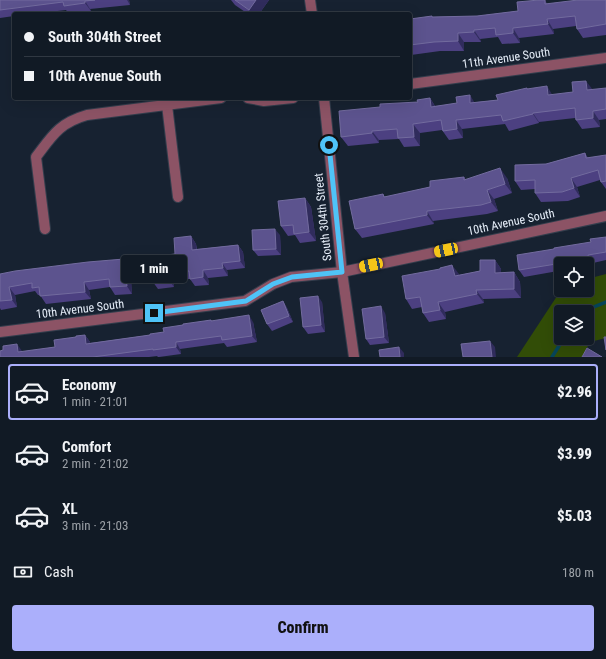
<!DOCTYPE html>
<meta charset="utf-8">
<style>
:root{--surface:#111a25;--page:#1e2732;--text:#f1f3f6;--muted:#9ca1a7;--line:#303842;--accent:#abaffb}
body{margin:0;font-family:"Roboto Condensed",sans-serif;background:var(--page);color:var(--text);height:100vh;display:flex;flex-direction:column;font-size:15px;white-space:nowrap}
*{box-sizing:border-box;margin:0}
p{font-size:13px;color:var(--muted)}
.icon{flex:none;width:22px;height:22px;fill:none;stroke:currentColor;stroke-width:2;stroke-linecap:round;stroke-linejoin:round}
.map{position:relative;height:357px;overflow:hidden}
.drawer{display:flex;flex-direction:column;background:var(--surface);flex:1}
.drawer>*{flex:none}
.top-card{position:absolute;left:12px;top:12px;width:400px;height:88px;border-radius:4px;box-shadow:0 4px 16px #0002,0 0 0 1px var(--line);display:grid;align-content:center;height:88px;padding:0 12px;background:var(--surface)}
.tools{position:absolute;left:554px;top:257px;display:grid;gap:8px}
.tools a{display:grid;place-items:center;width:40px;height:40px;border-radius:4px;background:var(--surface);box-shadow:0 4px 16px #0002,0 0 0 1px var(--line);font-size:20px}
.end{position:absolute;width:18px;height:18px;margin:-9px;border:5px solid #4fc3f7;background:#111;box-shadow:0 0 0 2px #111}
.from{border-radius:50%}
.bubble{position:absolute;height:28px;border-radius:4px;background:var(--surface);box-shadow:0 4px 16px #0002,0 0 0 1px var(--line);font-size:13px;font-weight:800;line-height:28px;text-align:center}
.car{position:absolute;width:12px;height:24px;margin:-12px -6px;border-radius:5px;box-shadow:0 0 3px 1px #0007;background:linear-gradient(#f5c518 24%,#345 0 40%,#f5c518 0 76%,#345 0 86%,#f5c518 0)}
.top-card b{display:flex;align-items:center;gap:14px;height:38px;font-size:15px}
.top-card b+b{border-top:1px solid var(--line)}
.top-card i{width:10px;height:10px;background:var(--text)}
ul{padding:7px 0 0;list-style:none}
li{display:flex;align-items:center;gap:12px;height:56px;margin:0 8px 6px;padding:0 4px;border:2px solid transparent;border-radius:4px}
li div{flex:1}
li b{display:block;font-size:15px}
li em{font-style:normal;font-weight:800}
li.active{border-color:var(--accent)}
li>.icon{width:36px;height:36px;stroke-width:1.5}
.pay{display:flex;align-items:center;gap:10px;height:44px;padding:0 12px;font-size:15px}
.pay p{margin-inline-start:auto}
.action{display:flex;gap:8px;margin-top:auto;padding:8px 12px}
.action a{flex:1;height:46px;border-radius:4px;background:var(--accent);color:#111;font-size:16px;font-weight:800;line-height:46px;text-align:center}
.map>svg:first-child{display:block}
.green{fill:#324d07;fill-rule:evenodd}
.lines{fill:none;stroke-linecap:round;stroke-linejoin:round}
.stream{stroke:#06455b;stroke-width:3.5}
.minor-casing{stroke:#343e4d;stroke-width:12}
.minor{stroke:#8c5365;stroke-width:10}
.wall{fill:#4c4081}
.shaded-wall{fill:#302c5c}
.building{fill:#5c538e;stroke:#726b9e}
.route{stroke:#4fc3f7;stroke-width:5}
.labels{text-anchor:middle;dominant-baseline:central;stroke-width:3;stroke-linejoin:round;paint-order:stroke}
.street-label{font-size:12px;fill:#e5edf8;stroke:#172231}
</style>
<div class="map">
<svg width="606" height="357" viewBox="0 0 606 357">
<rect width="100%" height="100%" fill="#172231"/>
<path class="green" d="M606,274V338L590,342L582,357H517L561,290H587V279ZM561,312H587V338H561Z"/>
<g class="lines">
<g class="stream">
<polyline points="581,312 606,302"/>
<polyline points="552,357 564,338"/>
</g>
<g class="minor-casing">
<g id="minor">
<polyline points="310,0 312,14"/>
<polyline points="410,84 606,58"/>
<polyline points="248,98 264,101 293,98"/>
<polyline points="324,98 342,272 354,357"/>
<polyline points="167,105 178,197"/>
<path d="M45,229L36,157C52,136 59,123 87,115L221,98"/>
<polyline points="0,332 245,301 273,284 291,277 342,272 606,216"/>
</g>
</g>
<use href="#minor" class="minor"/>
</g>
<g class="wall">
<polygon points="0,0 129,0 130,5 90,9 91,11 69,14 66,10 32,14 14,14 14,16 0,18"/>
<polygon points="231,0 269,0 259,14 248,14 235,5"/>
<polygon points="539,0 545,0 547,4 606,0 606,35 583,38 577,29 576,26 553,29 554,34 519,38 520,43 502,44 498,37 480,39 481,42 464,42 464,51 440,51 411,55 410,53 410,19 433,17 477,16 518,11"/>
<polygon points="606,88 606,119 599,120 600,127 582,129 576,120 575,118 539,122 539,123 509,131 505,124 462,129 463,138 449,140 442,130 420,133 420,146 404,147 399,139 379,140 379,143 348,146 341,137 380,107 418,102 430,98 435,106 498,100 527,89 553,95"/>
<polygon points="585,153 588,158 606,155 606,189 601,182 600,180 577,187 580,197 568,201 541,202 535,193 535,189 521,190 515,181 546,164"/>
<polygon points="464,177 466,180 507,178 512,193 494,199 498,211 487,214 433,221 434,224 362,238 355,229 383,194 385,197 430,187"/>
<polygon points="305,198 311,207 316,241 300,243 295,235 288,236 281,226"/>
<polygon points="280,235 281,255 258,256 253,250"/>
<polygon points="191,236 196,244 197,249 238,245 243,252 245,268 227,270 228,276 208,278 209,285 195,286 190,279 173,280 174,287 158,289 153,282 149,282 144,274 175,254"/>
<polygon points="606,237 606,260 593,263 595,273 587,275 587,264 561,264 561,276 558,271 524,277 519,270"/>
<polygon points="495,260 501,269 501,273 514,272 520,282 521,298 483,299 484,303 445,312 446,319 429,322 423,313 422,307 412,309 406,299 459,274 459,275 480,271"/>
<polygon points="130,267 132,294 115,295 110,287 89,290 91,299 46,304 40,295 38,295 35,291 15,295 17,307 1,310 0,308 0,274"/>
<polygon points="283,301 287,308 293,322 272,331 267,324"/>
<polygon points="322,302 325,332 308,334 303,327"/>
<polygon points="385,313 389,343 370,345 366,339"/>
<polygon points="211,320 212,321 253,322 257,342 227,347 224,343 180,349 181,354 159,357 158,357 157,356 149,357 0,357 22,351 22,352 55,347 76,337 85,335 90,342 90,343 150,335 164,332 183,325"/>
</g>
<g class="shaded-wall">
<polygon points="127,0 129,0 130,5"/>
<polygon points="256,0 269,0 259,14 252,14 249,10"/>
<polygon points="85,1 90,9 91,11 85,3"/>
<polygon points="547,19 553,29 554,34 548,24"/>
<polygon points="513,28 519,38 520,43 513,33"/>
<polygon points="474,30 480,39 481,42 474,32"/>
<polygon points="458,33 464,42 464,51 458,41"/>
<polygon points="586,81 593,90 587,90"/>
<polygon points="547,86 553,96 548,95"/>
<polygon points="470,95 476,105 470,103"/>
<polygon points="430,98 436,108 431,107"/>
<polygon points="593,111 599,120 600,127 593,118"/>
<polygon points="533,113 539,122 539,123 533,114"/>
<polygon points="456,120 462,129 463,138 457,129"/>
<polygon points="413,124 420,133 420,146 414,137"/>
<polygon points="372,131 379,140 379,143 372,133"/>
<polygon points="500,168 507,178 512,193 505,184"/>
<polygon points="571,178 577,187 580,197 574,188"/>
<polygon points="487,190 494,199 498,211 491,202"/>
<polygon points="305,198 311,207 316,241 309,232"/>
<polygon points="427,211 433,221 434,224 427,215"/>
<polygon points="275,229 280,235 281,255 276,249"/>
<polygon points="191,236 196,244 197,257 192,250"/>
<polygon points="238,245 243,252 245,268 240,261"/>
<polygon points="588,255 593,263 595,273 590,266"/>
<polygon points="124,259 130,267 132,294 127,286"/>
<polygon points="495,260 501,269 501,282 495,273"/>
<polygon points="222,263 227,270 228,276 223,268"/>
<polygon points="452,265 459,274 461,286 455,276"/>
<polygon points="203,270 208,278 209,285 203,277"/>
<polygon points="168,272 173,280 174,287 169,280"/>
<polygon points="514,272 520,282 521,298 514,289"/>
<polygon points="84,282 89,290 91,299 85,292"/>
<polygon points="9,287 15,295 17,307 12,300"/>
<polygon points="476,290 483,299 484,303 477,294"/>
<polygon points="318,296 322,302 325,332 321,325"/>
<polygon points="283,301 287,308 293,322 289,316"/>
<polygon points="438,302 445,312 446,319 440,310"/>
<polygon points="381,306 385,313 389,343 384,337"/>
<polygon points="249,315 253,322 257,342 252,336"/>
<polygon points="85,335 90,342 91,351 86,344"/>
<polygon points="490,341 495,347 496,357 492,357"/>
<polygon points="176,342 180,349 181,354 176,347"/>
<polygon points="17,344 22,351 23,357 18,352"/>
<polygon points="399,347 404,353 404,357 400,357"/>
</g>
<g class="building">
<polygon points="0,0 95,0 85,1 85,3 64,6 63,2 0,10"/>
<polygon points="235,0 256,0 249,10"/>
<polygon points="539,0 545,0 545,4 578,0 606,0 606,24 577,29 575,16 547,19 548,24 513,28 513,33 496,35 495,28 474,30 474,32 458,33 458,41 434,42 410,45 410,19 432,16 432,17 477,16 518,11 517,2"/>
<polygon points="586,81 587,90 606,88 606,109 593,111 593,118 576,120 575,108 533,113 533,114 503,121 501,115 456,120 457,129 443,131 441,120 413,124 414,137 398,138 397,129 372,131 372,133 341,137 339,111 380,107 380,104 418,102 417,100 430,98 431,107 457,103 456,97 470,95 470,103 498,100 496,95 527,88 527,89 547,86 548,95 573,92 572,82"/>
<polygon points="585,153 586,158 606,155 606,181 601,182 598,170 571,178 574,188 562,192 535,193 535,180 515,181 515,165 546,164"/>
<polygon points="500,168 505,184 487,190 491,202 481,205 427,211 427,215 355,229 349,201 383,194 384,197 430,187 430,181 464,177 464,180"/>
<polygon points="305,198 309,232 294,234 293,225 281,226 278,201"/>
<polygon points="275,229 276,249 253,250 252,230"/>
<polygon points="191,236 192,250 238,245 240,261 222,263 223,268 203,270 203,277 190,279 189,271 168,272 169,280 153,282 152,273 144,274 142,258 175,254 174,238"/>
<polygon points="606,237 606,252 588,255 590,266 587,267 587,264 561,264 561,270 557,271 556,264 519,270 517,255 554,249 554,248 591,242 590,239"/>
<polygon points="124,259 127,286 110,287 109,279 84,282 85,292 40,296 39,287 32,288 32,283 9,287 12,300 0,301 0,274 15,271 88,262"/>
<polygon points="480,260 495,260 495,273 514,272 514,289 476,290 477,294 438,302 440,310 423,313 420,297 406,299 402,276 440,269 440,268 452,265 455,276 480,271"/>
<polygon points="318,296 321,325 303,327 300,298"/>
<polygon points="283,301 289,316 267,324 261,310"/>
<polygon points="381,306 384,337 366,339 362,309"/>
<polygon points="249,315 252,336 222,340 221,336 176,342 176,347 153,350 153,349 93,357 0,357 0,351 3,350 3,346 17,344 18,352 55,347 54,340 76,337 76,336 85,335 86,344 150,335 150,334 164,332 163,328 183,325 183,324 211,320 211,321"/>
<polygon points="604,337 606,337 606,350"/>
<polygon points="490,341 492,357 463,357 461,344"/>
<polygon points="399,347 400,357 380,357 379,350"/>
<polygon points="587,348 602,357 582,357"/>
</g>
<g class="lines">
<polyline class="route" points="154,313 246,301 273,284 292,277 342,272 329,145"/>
</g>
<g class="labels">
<g class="street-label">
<text transform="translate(506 58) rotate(-8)">11th Avenue South</text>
<text transform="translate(323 217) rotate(-96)">South 304th Street</text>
<text transform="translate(511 222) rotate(-12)">10th Avenue South</text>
<text transform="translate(80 309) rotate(-7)">10th Avenue South</text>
</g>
</g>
</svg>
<div class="tools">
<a><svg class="icon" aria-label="locate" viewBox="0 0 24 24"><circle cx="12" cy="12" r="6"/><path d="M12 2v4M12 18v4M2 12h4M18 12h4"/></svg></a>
<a><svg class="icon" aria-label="layers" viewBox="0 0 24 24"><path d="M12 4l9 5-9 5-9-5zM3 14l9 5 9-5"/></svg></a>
</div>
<i class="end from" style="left:329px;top:145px"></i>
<i class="end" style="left:154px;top:313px"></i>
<div class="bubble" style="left:121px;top:255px;width:66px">1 min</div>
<i class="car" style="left:446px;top:250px;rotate:258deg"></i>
<i class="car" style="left:371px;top:265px;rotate:258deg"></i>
<div class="top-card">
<b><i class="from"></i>South 304th Street</b>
<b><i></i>10th Avenue South</b>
</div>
</div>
<section class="drawer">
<ul>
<li class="active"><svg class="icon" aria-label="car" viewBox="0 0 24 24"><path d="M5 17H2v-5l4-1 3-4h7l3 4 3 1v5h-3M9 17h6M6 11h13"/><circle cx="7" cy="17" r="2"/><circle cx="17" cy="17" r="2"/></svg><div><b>Economy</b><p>1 min · 21:01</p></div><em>$2.96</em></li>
<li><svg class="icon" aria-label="car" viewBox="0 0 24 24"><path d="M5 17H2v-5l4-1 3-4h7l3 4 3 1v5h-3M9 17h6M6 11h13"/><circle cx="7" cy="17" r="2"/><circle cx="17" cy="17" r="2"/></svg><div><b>Comfort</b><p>2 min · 21:02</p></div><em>$3.99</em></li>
<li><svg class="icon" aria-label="car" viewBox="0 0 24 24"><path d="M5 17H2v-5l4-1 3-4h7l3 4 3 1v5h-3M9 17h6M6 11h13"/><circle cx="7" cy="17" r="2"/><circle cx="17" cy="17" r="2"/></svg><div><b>XL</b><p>3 min · 21:03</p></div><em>$5.03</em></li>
</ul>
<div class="pay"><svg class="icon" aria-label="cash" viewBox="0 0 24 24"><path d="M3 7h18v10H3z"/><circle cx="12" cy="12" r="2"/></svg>Cash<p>180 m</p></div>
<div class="action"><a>Confirm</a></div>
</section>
